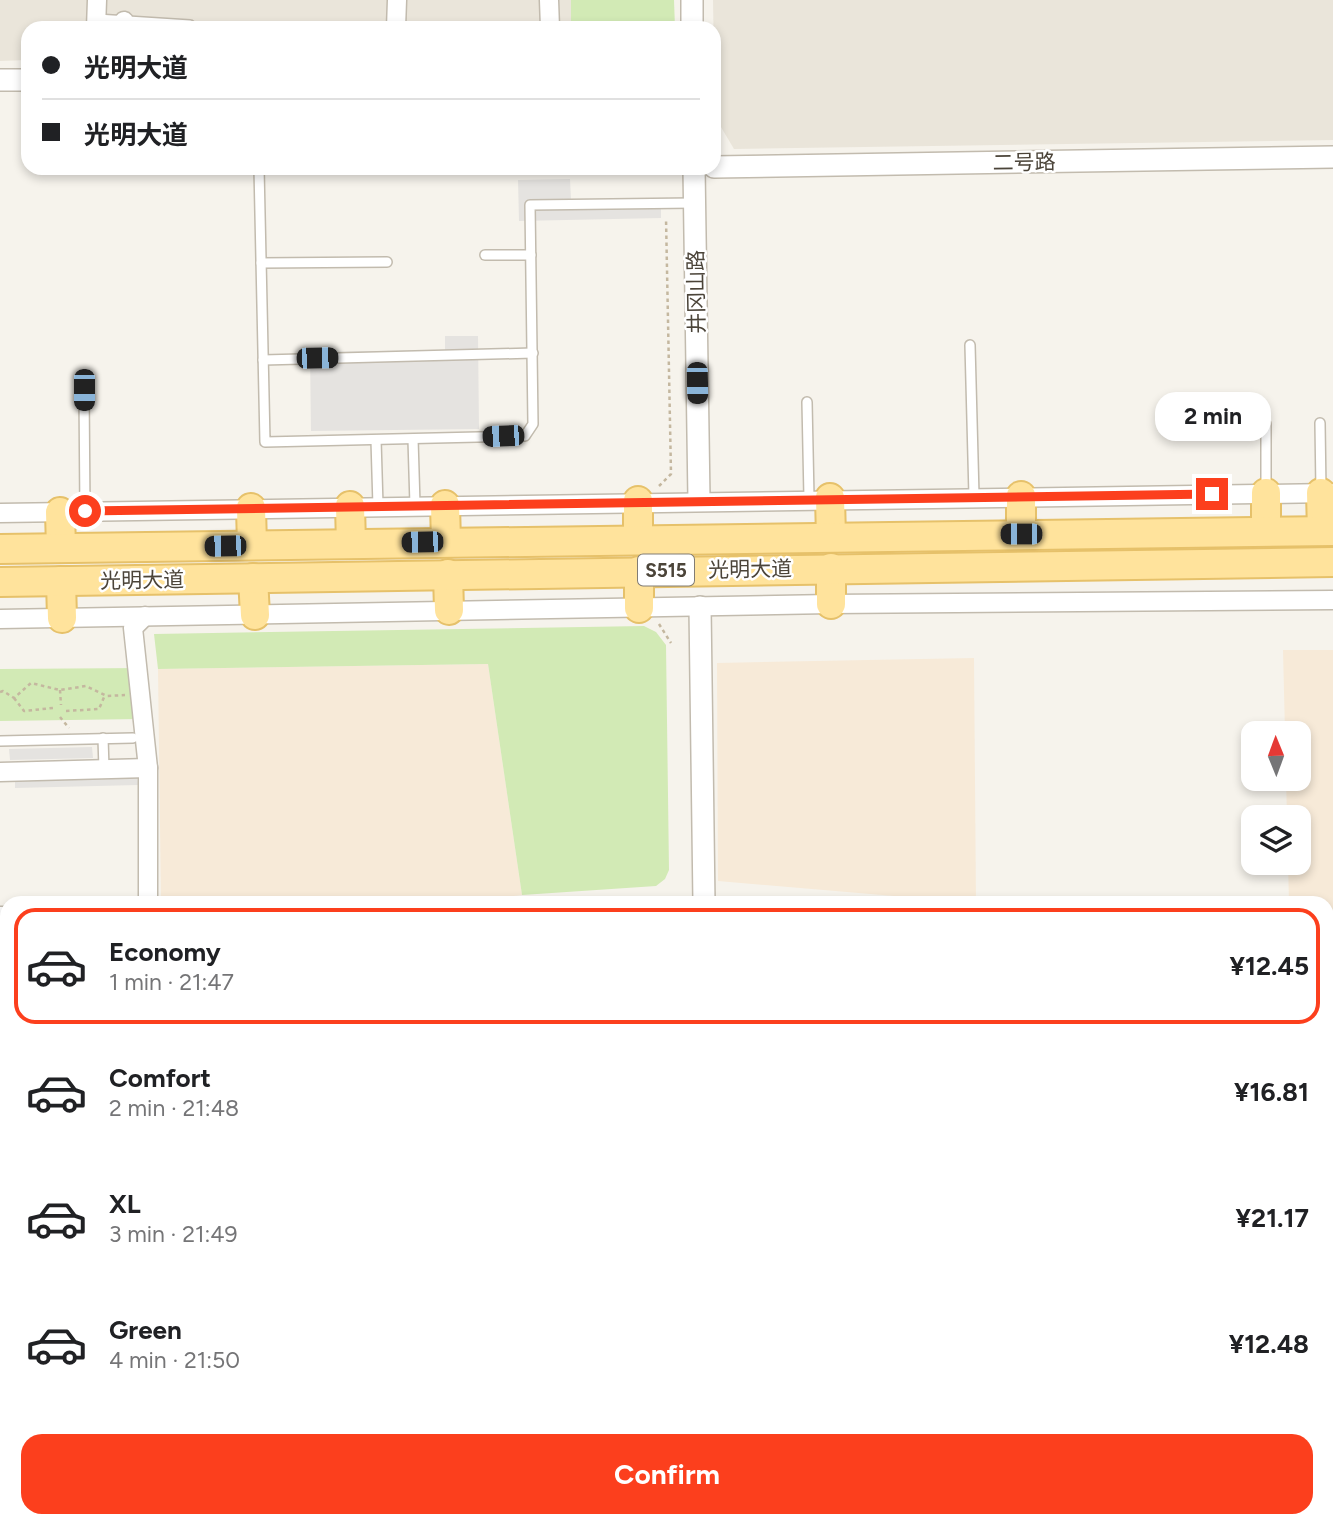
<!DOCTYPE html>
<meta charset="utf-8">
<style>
:root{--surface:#fff;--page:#f2f2f2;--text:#202124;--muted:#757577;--line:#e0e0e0;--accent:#fc3f1d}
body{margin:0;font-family:Figtree,"Noto Sans SC",sans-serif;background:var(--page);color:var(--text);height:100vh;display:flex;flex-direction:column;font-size:26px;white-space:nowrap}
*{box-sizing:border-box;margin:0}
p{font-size:23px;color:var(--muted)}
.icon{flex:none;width:38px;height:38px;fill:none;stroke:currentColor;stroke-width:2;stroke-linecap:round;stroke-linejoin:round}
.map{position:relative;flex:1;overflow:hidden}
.details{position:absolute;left:0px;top:896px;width:1334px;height:632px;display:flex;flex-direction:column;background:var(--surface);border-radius:21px 21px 0 0;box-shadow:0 4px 10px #0003}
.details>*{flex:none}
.hud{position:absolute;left:21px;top:21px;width:700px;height:154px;border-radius:21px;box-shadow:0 4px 10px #0003;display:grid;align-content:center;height:154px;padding:0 21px;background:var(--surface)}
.needle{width:46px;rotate:359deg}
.tools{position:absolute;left:1241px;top:721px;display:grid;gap:14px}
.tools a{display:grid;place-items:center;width:70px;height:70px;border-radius:14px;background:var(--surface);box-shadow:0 4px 10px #0003;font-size:35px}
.end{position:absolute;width:32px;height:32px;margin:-16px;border:9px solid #fc3f1d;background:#fff;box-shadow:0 0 0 4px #fff}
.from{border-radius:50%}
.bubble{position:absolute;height:49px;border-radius:21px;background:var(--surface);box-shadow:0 4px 10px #0003;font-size:23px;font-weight:700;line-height:49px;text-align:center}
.car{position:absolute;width:21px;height:42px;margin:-21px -10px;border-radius:9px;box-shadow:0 0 5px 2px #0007;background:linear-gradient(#222 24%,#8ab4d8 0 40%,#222 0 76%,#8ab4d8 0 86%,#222 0)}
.hud b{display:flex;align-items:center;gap:24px;height:66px;font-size:26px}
.hud b+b{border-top:2px solid var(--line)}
.hud i{width:18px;height:18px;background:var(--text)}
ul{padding:12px 0 0;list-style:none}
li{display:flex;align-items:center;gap:21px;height:116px;margin:0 14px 10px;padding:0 7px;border:4px solid transparent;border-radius:21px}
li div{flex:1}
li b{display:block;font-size:26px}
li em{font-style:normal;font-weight:700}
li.active{border-color:var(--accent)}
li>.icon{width:63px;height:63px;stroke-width:1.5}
.button{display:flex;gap:14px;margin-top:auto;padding:14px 21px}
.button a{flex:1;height:80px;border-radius:21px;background:var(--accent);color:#fff;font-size:28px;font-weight:700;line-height:80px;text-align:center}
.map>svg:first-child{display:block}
.residential{fill:#eae5da}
.commercial{fill:#f7ead8}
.education{fill:#efe8d6}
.green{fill:#d2eab5}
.parking{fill:#e5e3e0}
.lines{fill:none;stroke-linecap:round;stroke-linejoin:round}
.river{stroke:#a9d4f2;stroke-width:26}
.service-casing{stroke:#c2bbae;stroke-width:12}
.minor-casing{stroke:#c2bbae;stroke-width:21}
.tertiary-casing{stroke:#c2bbae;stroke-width:24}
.primary-casing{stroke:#e6c16a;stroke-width:32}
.path{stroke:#c4b79f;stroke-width:2.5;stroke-dasharray:3.5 3.5;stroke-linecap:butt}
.service{stroke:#fff;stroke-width:9}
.minor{stroke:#fff;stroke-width:18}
.tertiary{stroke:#fff;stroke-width:21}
.primary{stroke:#ffe39c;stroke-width:28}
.route{stroke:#fc3f1d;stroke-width:9}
.labels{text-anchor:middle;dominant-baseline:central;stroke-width:5;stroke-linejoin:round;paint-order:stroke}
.shield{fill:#fff;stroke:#817c74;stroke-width:2}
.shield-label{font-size:19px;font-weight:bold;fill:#4b4439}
.street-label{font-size:21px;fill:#4b4439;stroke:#fff}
</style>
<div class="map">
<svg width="1333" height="1527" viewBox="0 0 1333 1527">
<rect width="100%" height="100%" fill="#f6f3ec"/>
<g class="residential">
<polygon points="0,0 571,0 571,28 28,28 28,60 0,61"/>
<polygon points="713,0 1333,0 1333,140 734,149 715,117"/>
<polygon points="7,1256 7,1521 612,1521 612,1527 0,1527 0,1258"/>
</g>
<g class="commercial">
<polygon points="1283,650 1333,650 1333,938 1327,939 1326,903 1289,903 1288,863 1298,863 1298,817 1287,817 1286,779 1298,779 1298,733 1285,733"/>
<polygon points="974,658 976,903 718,881 717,663"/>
<polygon points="488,664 522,895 457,903 161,903 158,669"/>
</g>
<polygon class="education" points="1326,1117 1333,1117 1333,1517 1327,1517"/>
<g class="green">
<polygon points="571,0 674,0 675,28 571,28"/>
<polygon points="644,626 656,632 666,645 669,870 665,879 656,886 522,895 488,664 158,669 154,634"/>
<polygon points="142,668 140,719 0,721 0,669"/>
<polygon points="0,934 7,934 7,1007 0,1009"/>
<polygon points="1326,967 1333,967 1333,1117 1327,1117"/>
<polygon points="7,1055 7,1237 0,1239 0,1057"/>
<rect x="612" y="1521" width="66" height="6"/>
</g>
<g class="parking">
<polygon points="570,179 571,200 661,199 661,218 519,221 518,180"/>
<polygon points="445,336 478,336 479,429 311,431 310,352 445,350"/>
<polygon points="92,747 93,758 10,760 9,749"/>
<polygon points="137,775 138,785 15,788 15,779"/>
</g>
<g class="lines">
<g class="river">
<polyline points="1326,1074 1333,1073"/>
<polyline points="0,1181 7,1179"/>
</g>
<g class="service-casing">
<g id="service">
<polyline points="97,19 190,25"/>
<polyline points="259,168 265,442 525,436 533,424 530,205 693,203"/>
<polyline points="485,255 531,255"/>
<polyline points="261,263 387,262"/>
<polyline points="970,345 974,496"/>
<polyline points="263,360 533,353"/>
<polyline points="84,390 85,511"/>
<polyline points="807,402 809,498"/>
<polyline points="1320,423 1321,491"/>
<polyline points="1266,424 1266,489"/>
<polyline points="413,439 415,505"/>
<polyline points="376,440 378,506"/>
<polyline points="103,738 104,769"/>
<polyline points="0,741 133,738"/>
<polyline points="1326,1131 1333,1131"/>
<polyline points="1326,1199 1333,1198"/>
<polyline points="1326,1441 1333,1441"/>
<polyline points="1326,1505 1333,1505"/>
<polyline points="1257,1521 1257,1527"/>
</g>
</g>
<g class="minor-casing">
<g id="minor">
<polyline points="549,0 550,28"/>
<polyline points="96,28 97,0"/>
<polyline points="123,28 124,21"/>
<polyline points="396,28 397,0"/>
<polyline points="0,513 1330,493"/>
<polyline points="145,616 133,628 148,768 148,903"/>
<polyline points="0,619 831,604 1333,600"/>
<polyline points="0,772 148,768"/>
<polyline points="0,916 7,916"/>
<polyline points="1326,946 1333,946"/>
<polyline points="0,1032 7,1030"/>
<polyline points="0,1254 7,1252"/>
</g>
</g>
<g class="tertiary-casing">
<g id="tertiary">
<polyline points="692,0 692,28"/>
<polyline points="0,80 28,80"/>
<polyline points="714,167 1333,157"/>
<polyline points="694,168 699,500"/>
<polyline points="700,607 704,903"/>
<polyline points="713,1521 713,1527"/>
</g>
</g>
<g class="primary-casing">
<g id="primary">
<polyline points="1266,493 1266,531"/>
<polyline points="1321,493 1322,531"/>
<polyline points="1021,496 1021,534"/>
<polyline points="830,498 831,537"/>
<polyline points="638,501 638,539"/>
<polyline points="445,505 446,542"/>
<polyline points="350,506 351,544"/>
<polyline points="251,508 252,545"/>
<polyline points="60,512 61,548"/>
<polyline points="0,549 1333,531"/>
<polyline points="831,568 831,604"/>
<polyline points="639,571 639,608"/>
<polyline points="448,574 449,610"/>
<polyline points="253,578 255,615"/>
<polyline points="61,581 62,618"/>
<polyline points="0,582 1333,562"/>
</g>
</g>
<g class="path">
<polyline points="659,486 671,474 666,218"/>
<polyline points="659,624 671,643"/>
<polyline points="60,690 61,705"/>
<polyline points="0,692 3,691 14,698 31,683 60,690 86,686 107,696 125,695"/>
<polyline points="14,698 24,711 53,708"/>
<polyline points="66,711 99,709 105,695"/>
<polyline points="60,717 69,728"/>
</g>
<use href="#service" class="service"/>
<use href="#minor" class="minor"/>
<use href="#tertiary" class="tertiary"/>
<use href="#primary" class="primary"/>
</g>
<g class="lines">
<polyline class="route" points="85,511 1212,494"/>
</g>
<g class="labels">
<rect class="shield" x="638" y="554.5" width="56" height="31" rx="5"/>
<g class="shield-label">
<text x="666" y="570">S515</text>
</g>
<g class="street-label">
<text transform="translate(1024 162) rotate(-1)">二号路</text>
<text transform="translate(696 292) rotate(-91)">井冈山路</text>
<text transform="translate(750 569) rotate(-1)">光明大道</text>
<text transform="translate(142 580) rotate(-1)">光明大道</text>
</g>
</g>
</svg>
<div class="tools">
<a><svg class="needle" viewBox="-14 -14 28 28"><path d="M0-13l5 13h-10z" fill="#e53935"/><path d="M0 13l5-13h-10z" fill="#757577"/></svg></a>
<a><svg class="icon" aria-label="layers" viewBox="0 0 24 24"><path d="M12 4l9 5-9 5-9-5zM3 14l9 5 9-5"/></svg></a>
</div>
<i class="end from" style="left:85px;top:511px"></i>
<i class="end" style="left:1212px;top:494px"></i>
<div class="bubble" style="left:1155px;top:392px;width:116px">2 min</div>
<i class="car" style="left:317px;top:358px;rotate:89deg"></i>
<i class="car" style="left:697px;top:383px;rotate:179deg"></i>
<i class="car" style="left:84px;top:390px;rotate:180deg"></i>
<i class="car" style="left:503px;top:436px;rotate:268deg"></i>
<i class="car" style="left:1021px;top:534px;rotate:270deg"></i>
<i class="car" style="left:422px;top:542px;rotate:269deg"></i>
<i class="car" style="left:225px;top:546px;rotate:269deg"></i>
<div class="hud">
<b><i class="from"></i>光明大道</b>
<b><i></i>光明大道</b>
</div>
<section class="details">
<ul>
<li class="active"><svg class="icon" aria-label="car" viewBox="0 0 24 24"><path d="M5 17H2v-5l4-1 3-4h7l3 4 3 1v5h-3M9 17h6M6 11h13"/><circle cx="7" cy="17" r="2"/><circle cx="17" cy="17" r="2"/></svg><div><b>Economy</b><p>1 min · 21:47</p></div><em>¥12.45</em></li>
<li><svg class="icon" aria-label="car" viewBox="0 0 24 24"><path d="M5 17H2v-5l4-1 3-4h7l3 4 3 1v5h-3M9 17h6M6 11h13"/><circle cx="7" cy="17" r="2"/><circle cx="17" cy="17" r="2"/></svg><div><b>Comfort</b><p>2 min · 21:48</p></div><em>¥16.81</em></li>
<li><svg class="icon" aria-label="car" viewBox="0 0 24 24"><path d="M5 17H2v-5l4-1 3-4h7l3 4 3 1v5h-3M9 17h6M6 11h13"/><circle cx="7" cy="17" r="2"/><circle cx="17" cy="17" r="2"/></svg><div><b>XL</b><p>3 min · 21:49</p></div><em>¥21.17</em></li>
<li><svg class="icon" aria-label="car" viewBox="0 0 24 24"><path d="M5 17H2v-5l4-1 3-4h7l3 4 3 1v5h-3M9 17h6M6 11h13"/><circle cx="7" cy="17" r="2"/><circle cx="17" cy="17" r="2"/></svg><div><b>Green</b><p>4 min · 21:50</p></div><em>¥12.48</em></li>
</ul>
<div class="button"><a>Confirm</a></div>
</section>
</div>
